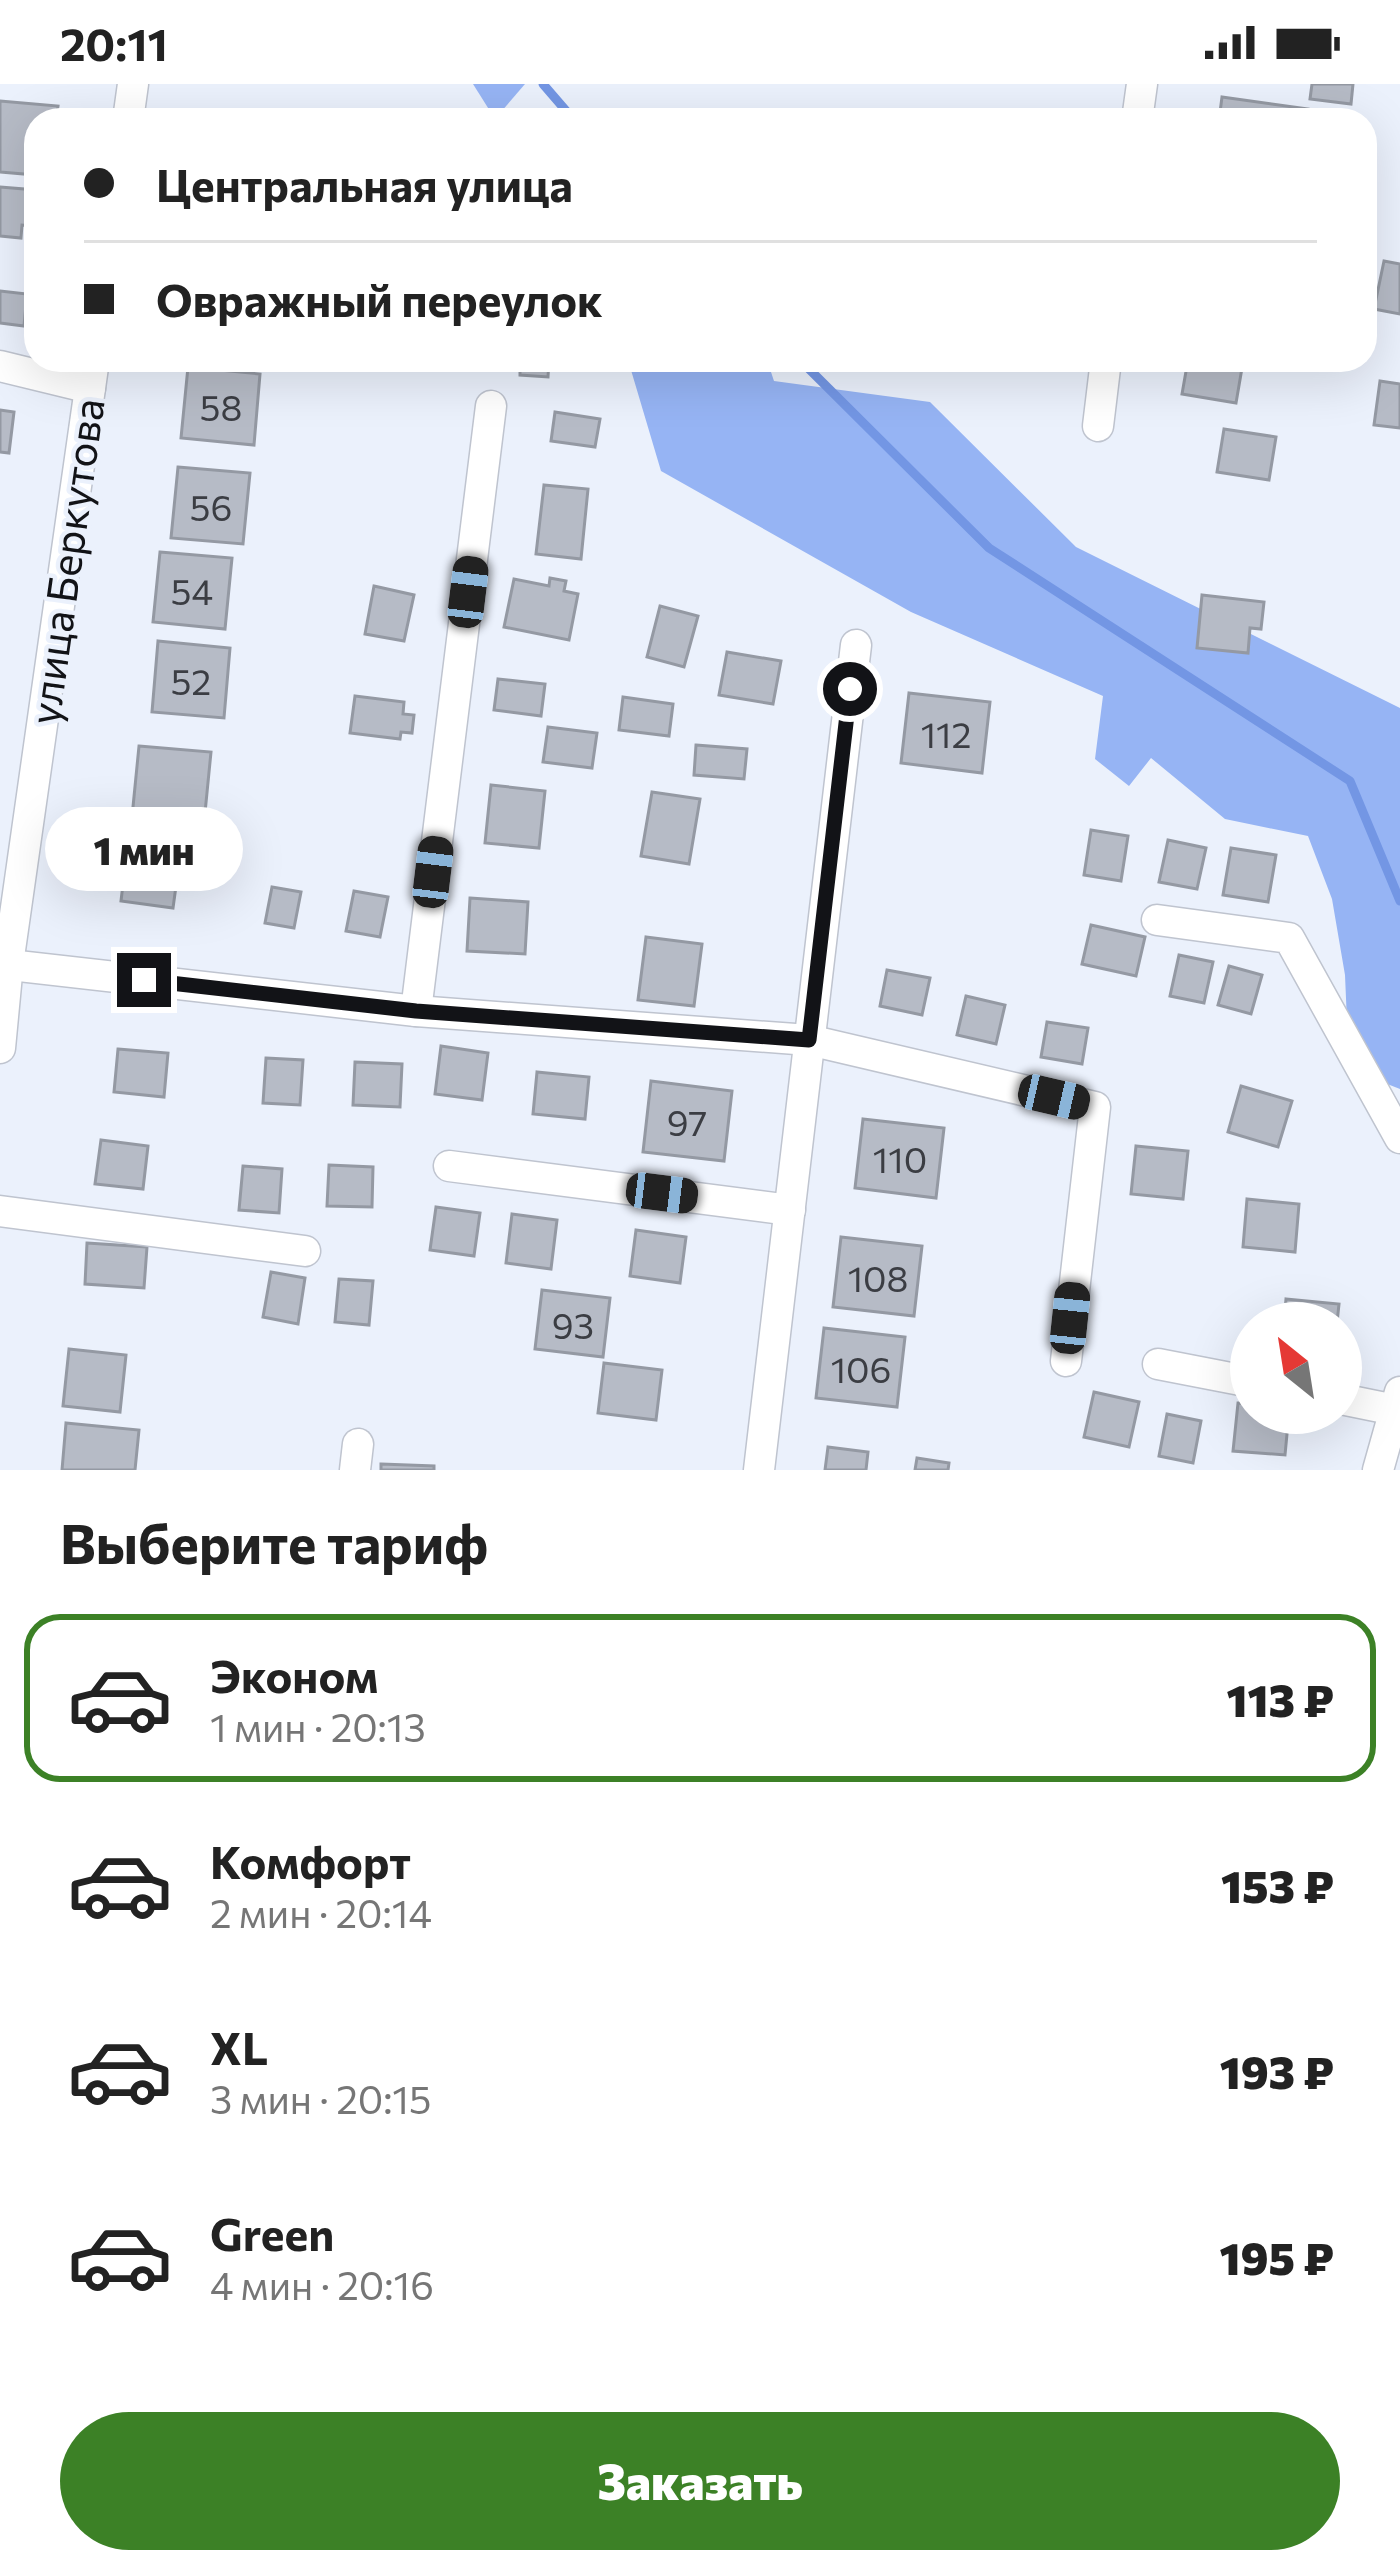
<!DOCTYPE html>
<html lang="ru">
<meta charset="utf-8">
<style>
:root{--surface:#fff;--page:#f6f6f6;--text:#222;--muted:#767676;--line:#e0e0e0;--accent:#3c8126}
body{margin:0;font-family:Commissioner,sans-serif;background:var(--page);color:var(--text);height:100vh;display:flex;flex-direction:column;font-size:45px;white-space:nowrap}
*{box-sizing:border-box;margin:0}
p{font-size:39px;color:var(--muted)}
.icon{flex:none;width:66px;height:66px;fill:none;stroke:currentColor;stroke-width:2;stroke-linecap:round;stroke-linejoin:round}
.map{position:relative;height:1386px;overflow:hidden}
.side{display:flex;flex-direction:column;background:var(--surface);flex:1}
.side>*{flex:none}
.hud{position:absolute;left:24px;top:24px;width:1353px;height:264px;border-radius:36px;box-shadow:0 12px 48px #0002;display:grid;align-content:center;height:264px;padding:0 60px;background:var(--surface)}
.needle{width:78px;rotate:330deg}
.controls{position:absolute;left:1230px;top:1218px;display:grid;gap:24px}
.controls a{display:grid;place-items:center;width:132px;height:132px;border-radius:50%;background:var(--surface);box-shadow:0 12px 48px #0002;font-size:60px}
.end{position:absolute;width:54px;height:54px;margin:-27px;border:15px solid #121317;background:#fff;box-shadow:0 0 0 6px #fff}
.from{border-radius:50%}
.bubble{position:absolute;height:84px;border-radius:42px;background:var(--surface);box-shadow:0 12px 48px #0002;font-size:39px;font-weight:800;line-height:84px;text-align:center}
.car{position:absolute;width:36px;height:72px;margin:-36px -18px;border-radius:15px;box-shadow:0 0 9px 3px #0007;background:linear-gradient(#222 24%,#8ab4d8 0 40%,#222 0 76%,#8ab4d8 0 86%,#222 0)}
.hud b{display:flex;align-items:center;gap:42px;height:114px;font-size:45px}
.hud b+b{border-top:3px solid var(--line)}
.hud i{width:30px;height:30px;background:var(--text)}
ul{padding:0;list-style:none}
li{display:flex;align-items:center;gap:36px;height:168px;margin:0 24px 18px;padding:0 36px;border:6px solid transparent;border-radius:36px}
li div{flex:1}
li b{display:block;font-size:45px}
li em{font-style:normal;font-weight:800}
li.on{border-color:var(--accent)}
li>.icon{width:108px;height:108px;stroke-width:1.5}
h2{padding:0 60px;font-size:54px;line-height:144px}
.action{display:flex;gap:24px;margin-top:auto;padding:24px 60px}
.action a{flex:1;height:138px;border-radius:72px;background:var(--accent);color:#fff;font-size:48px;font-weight:800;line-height:138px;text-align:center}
.status{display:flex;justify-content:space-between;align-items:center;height:84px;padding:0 60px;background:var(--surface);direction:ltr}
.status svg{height:33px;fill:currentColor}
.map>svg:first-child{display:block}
.forest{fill:#96b4f4}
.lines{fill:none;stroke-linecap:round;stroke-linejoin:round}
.stream{stroke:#7396e4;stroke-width:9}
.building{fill:#b6bbc6;stroke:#9499a3;stroke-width:3}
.minor-casing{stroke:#bfc4cf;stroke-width:33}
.minor{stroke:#fff;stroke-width:30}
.route{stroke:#121317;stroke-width:15}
.labels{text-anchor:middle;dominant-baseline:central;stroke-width:9;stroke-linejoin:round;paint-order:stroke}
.number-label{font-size:36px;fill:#3b3d43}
.street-label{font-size:42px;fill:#121317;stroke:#ebf1fc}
</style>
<div class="status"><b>20:11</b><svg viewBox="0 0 49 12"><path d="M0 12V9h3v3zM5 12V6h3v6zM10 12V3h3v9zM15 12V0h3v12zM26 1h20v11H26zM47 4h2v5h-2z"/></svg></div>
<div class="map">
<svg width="1400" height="1386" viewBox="0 0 1400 1386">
<rect width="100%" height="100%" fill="#ebf1fc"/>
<g class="forest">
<polygon points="473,0 525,0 495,35"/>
<polygon points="628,276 767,276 774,297 930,318 1076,463 1400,624 1400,1005 1349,985 1345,891 1332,815 1308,752 1225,735 1151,674 1129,702 1095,675 1103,612 911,528 661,387"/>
</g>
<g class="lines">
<g class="stream">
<polyline points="543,0 574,36"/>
<polyline points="800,276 989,464 1350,697 1400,817"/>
</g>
</g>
<g class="building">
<polygon points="1312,0 1353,0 1351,20 1310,15"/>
<polygon points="1222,13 1308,25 1306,36 1219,36"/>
<polygon points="0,17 58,22 56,36 36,36 36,91 0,88"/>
<polygon points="0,103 36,106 36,142 22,141 21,154 0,152"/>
<polygon points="1384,177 1400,180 1400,230 1374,225"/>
<polygon points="0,207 27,210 24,242 0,239"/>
<polygon points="520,276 549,276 548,293 520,291"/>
<polygon points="1188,276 1242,284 1236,319 1182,310"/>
<polygon points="188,283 260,290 254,361 181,354"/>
<polygon points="1380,297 1400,300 1400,344 1374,341"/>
<polygon points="0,326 14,328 9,369 0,368"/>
<polygon points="555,328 600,335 595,363 551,357"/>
<polygon points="1224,345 1276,353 1269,396 1217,388"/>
<polygon points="178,383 250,389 243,460 171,454"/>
<polygon points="544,401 588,405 581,475 536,470"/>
<polygon points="160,468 232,474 225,545 153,538"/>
<polygon points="550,494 566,497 564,507 578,510 569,556 504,543 514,495 549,502"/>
<polygon points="374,502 414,511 404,557 365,550"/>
<polygon points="1202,511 1264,518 1261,545 1250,544 1248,569 1197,564"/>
<polygon points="660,522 698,532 684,583 647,573"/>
<polygon points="158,557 230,564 224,634 152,628"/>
<polygon points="727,568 781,577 773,620 719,611"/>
<polygon points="498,595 545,600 541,632 494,626"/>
<polygon points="909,609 990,618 982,689 901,679"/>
<polygon points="355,612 404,618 403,630 414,631 412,649 401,648 400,655 350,649"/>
<polygon points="623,613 673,620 669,652 619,646"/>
<polygon points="548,643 597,649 592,684 543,678"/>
<polygon points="696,661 747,665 744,695 694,691"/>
<polygon points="139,662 211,668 204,739 132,733"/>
<polygon points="491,701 545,707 539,764 485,759"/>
<polygon points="652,708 700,715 689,780 641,772"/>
<polygon points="1091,746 1128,752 1121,797 1084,791"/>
<polygon points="1168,756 1206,764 1197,805 1159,798"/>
<polygon points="1231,764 1276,771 1268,818 1223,811"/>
<polygon points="127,766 180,773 173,824 121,817"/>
<polygon points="272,803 301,808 294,844 265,839"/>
<polygon points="354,807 388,813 380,853 346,847"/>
<polygon points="470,814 528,818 525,870 467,867"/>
<polygon points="1091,841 1145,853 1136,892 1082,880"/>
<polygon points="646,853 702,860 694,922 638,916"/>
<polygon points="1179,871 1213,878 1204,919 1170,912"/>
<polygon points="1229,882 1262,891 1251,930 1218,921"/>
<polygon points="887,886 930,894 922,931 880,922"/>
<polygon points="966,912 1005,921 996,960 957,951"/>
<polygon points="1047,938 1088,944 1082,980 1041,973"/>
<polygon points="441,962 488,969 482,1016 435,1010"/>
<polygon points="118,965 168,969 164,1013 114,1008"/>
<polygon points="266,974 303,976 300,1021 263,1019"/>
<polygon points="355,978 402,980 400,1023 353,1021"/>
<polygon points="537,988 589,993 585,1035 533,1030"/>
<polygon points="651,997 732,1007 724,1077 643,1068"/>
<polygon points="1241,1002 1292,1017 1278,1063 1228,1048"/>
<polygon points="863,1035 944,1044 936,1114 855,1104"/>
<polygon points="101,1056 148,1062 143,1105 95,1100"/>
<polygon points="1136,1062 1188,1067 1183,1115 1131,1110"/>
<polygon points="329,1081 373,1083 372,1123 327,1122"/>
<polygon points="243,1082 282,1085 279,1129 239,1126"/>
<polygon points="1247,1115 1299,1120 1295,1168 1243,1163"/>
<polygon points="436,1123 480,1129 474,1172 430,1166"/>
<polygon points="512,1130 557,1136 551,1185 506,1179"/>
<polygon points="636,1146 686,1153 680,1199 630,1192"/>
<polygon points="841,1153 922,1162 914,1232 833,1223"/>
<polygon points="87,1159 147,1163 144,1204 85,1200"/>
<polygon points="271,1188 305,1194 298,1240 263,1233"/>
<polygon points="339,1195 373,1197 369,1241 335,1238"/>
<polygon points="542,1206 610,1214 603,1273 535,1265"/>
<polygon points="1286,1215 1339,1220 1337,1239 1284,1239"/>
<polygon points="824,1244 905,1253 897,1323 816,1314"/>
<polygon points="69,1265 126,1271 120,1328 63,1322"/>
<polygon points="604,1279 662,1286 656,1336 598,1329"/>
<polygon points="1094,1308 1139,1318 1129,1363 1084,1353"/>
<polygon points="1238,1319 1251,1320 1251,1329 1289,1329 1285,1371 1233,1367"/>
<polygon points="1167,1330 1201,1337 1193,1379 1159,1372"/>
<polygon points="66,1339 139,1346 135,1386 62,1386"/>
<polygon points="828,1363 868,1368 866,1386 825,1386"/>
<polygon points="917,1374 949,1379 948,1386 915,1386"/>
<polygon points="381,1380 434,1382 434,1386 381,1386"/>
</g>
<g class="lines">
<g class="minor-casing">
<g id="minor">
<polyline points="128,36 133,0"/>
<polyline points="1137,36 1142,0"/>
<polyline points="0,282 90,304"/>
<polyline points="1098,342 1106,276"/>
<polyline points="1157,836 1289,854 1400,1054"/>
<polyline points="0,880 416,927 809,956 1095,1023 1066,1277"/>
<polyline points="416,927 491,322"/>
<polyline points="0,964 8,880 94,276"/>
<polyline points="449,1082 790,1126"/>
<polyline points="0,1127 305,1167"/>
<polyline points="1158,1280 1251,1298"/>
<polyline points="1341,1315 1395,1326"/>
<polyline points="355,1386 358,1360"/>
<polyline points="759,1386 856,561"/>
<polyline points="1378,1386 1400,1308"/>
</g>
</g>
<use href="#minor" class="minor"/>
</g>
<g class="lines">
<polyline class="route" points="144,896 416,927 809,956 850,605"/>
</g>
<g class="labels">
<g class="number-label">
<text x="221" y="322">58</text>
<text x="211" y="422">56</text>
<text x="192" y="506">54</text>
<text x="191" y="596">52</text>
<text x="946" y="649">112</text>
<text x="687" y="1037">97</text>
<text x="900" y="1074">110</text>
<text x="878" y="1193">108</text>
<text x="573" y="1240">93</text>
<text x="861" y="1284">106</text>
</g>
<g class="street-label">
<text transform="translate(65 477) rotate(-82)">улица Беркутова</text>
</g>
</g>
</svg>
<div class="controls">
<a><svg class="needle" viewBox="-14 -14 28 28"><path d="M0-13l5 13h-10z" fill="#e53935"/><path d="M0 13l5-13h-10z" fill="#767676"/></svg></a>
</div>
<i class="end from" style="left:850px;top:605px"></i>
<i class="end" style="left:144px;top:896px"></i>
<div class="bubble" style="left:45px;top:723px;width:198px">1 мин</div>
<i class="car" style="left:468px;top:508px;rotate:7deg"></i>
<i class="car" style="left:433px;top:788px;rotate:7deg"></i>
<i class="car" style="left:1054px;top:1013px;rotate:103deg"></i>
<i class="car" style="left:662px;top:1109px;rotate:97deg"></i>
<i class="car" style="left:1070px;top:1234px;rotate:6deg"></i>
<div class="hud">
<b><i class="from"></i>Центральная улица</b>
<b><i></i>Овражный переулок</b>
</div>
</div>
<section class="side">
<h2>Выберите тариф</h2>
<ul>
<li class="on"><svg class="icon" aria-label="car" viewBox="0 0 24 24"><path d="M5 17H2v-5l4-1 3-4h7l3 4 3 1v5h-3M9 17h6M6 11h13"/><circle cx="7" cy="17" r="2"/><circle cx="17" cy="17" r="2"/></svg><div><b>Эконом</b><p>1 мин · 20:13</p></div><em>113 ₽</em></li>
<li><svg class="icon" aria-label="car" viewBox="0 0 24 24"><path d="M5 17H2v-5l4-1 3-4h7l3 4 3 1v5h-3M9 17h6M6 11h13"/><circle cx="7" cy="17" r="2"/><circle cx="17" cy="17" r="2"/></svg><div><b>Комфорт</b><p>2 мин · 20:14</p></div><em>153 ₽</em></li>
<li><svg class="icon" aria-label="car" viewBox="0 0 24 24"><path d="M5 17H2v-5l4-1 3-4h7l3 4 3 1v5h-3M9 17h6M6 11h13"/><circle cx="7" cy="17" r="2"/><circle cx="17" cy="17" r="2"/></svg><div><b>XL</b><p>3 мин · 20:15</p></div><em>193 ₽</em></li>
<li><svg class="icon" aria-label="car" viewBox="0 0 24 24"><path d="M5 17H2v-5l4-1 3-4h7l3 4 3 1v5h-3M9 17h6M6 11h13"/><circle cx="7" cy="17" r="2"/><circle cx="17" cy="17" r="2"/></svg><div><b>Green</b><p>4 мин · 20:16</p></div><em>195 ₽</em></li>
</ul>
<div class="action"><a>Заказать</a></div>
</section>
